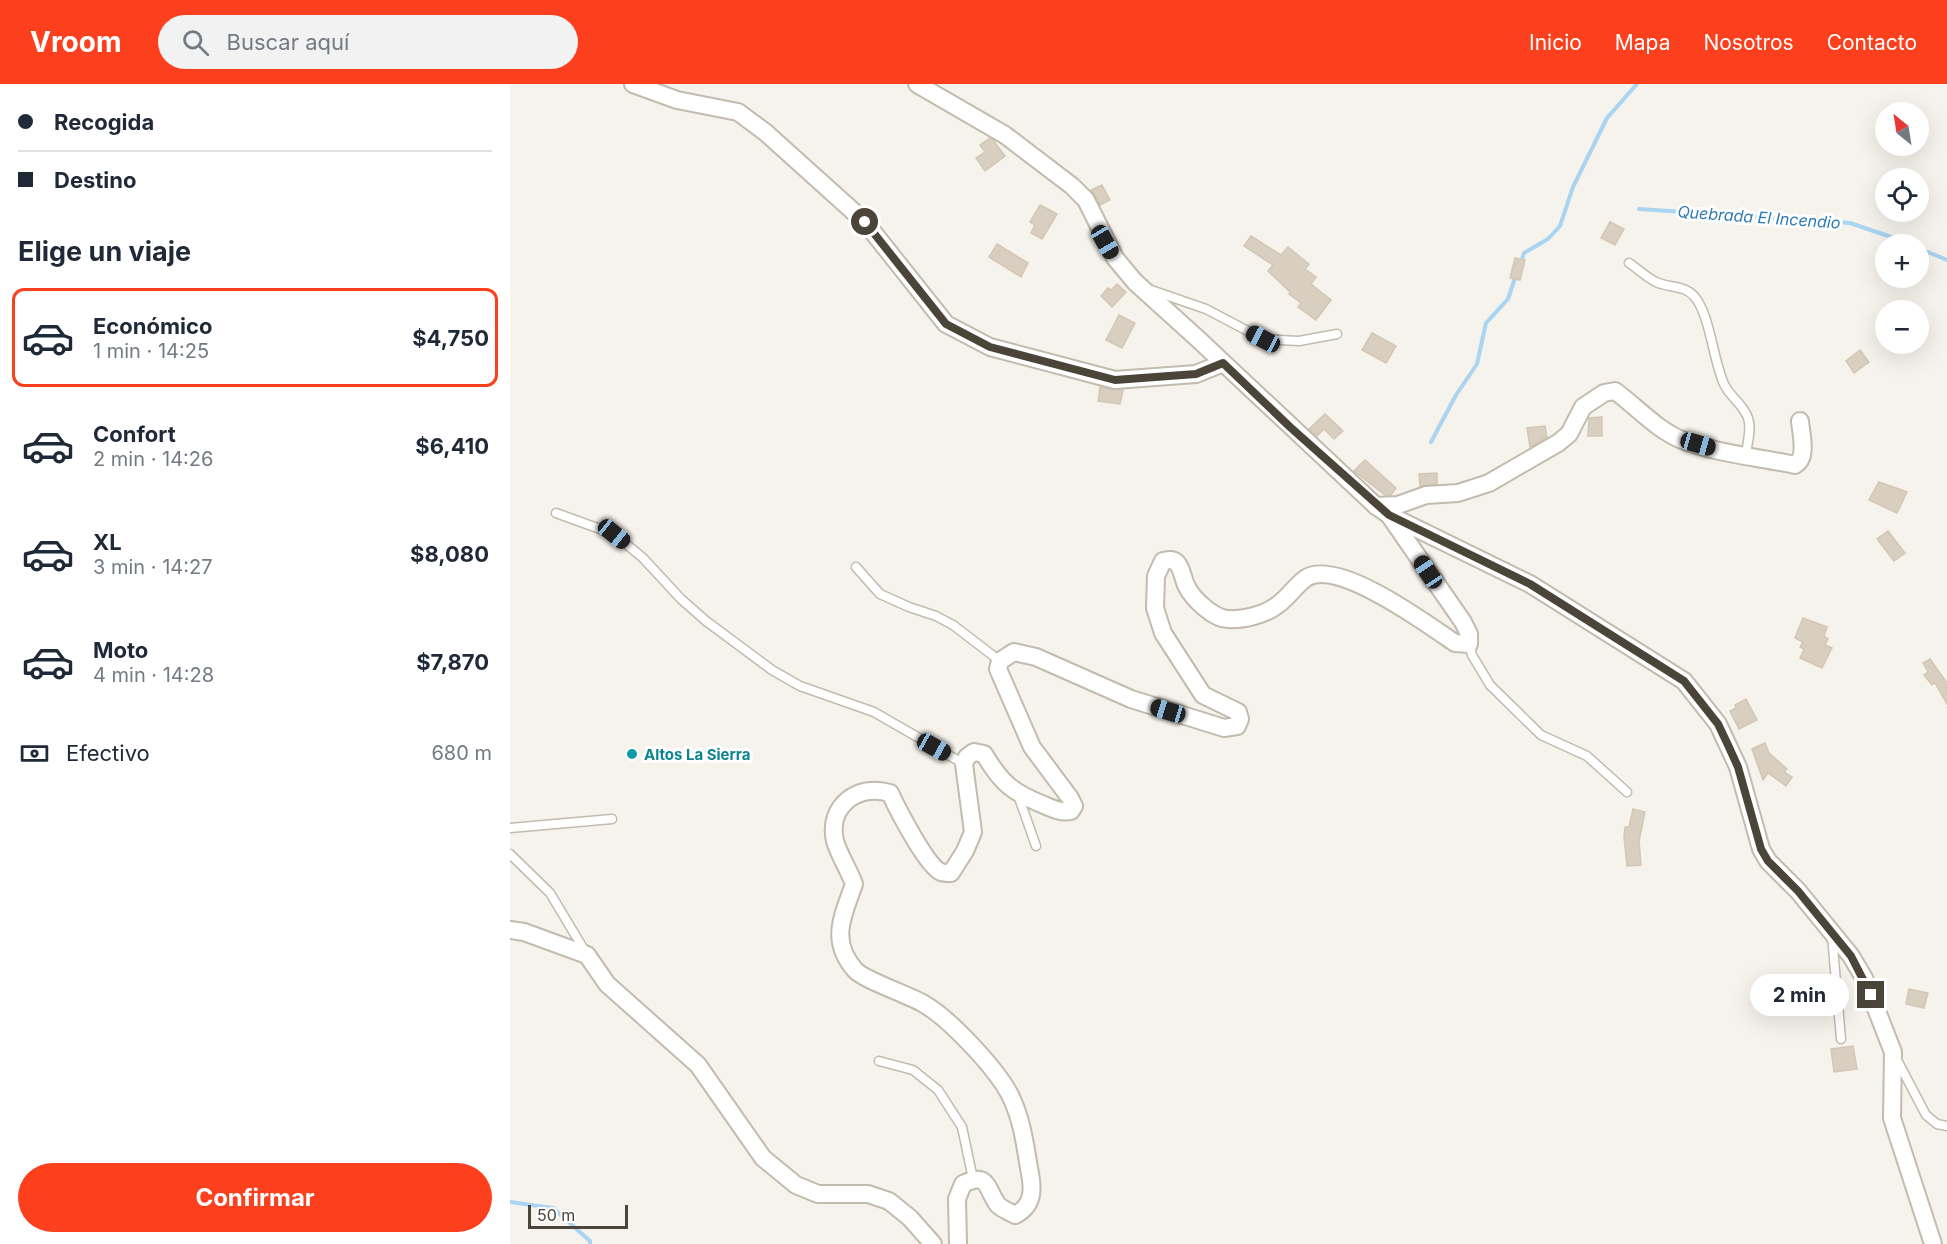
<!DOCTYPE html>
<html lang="es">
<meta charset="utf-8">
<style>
:root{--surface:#fff;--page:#f2f2f3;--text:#1f2937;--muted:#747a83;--line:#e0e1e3;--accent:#fc3f1d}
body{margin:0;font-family:Inter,sans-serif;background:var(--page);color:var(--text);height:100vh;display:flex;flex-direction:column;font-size:22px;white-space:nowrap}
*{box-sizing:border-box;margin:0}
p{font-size:20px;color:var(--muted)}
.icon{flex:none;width:33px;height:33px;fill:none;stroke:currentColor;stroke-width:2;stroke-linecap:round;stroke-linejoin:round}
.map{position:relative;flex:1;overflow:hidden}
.side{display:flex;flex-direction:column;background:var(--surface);width:510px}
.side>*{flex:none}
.guide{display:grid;align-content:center;height:132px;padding:0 18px;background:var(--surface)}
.needle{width:39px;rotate:330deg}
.controls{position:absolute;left:1365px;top:18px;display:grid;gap:12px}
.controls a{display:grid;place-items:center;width:54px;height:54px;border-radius:50%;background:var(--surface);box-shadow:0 6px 24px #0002;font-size:30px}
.scale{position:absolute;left:18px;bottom:15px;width:100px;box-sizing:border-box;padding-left:6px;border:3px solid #4b4439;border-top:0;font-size:16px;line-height:21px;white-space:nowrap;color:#4b4439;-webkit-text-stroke:4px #fff;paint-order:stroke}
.end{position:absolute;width:27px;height:27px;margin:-14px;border:8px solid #4b4439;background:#fff;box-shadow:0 0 0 3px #fff}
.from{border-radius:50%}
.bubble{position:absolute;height:42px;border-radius:21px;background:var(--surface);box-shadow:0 6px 24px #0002;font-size:20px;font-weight:700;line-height:42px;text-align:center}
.car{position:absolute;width:18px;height:36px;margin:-18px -9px;border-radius:8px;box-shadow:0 0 4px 2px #0007;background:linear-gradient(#222 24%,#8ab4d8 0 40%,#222 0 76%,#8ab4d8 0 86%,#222 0)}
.guide b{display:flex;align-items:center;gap:21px;height:57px;font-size:22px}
.guide b+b{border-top:2px solid var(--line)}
.guide i{width:15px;height:15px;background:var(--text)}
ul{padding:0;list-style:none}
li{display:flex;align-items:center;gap:18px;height:99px;margin:0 12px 9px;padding:0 6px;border:3px solid transparent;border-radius:12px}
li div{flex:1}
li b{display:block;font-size:22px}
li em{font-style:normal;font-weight:700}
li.current{border-color:var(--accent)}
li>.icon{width:54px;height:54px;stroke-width:1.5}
h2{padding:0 18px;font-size:27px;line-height:72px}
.pay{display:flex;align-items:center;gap:15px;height:66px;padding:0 18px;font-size:22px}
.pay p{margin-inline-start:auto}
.button{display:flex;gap:12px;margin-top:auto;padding:12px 18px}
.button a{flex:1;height:69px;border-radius:36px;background:var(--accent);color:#fff;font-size:24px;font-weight:700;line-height:69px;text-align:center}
header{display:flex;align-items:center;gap:36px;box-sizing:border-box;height:84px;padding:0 30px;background:var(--accent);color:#fff}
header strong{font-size:28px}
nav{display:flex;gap:33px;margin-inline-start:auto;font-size:21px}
.search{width:420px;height:54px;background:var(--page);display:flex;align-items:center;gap:15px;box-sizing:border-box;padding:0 21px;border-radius:33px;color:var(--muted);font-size:22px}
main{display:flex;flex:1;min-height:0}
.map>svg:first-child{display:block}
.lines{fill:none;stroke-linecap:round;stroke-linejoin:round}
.stream{stroke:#a9d4f2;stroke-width:4}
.building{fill:#d8cfc1;stroke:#d3c7b4;stroke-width:1.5}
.service-casing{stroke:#c2bbae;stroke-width:11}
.minor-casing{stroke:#c2bbae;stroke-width:20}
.service{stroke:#fff;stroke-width:8}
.minor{stroke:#fff;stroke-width:16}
.route{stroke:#4b4439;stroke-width:8}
.culture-dot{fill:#0f9aa8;stroke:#fff;stroke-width:2}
.labels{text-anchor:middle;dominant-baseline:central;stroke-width:6;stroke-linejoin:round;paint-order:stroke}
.culture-label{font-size:15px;font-weight:bold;fill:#0d838f;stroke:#fff;text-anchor:start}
.water-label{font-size:16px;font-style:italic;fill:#2e7ab2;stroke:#fff}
</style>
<header>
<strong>Vroom</strong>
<div class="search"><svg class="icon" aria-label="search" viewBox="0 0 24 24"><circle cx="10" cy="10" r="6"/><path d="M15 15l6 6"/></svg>Buscar aquí</div>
<nav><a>Inicio</a><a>Mapa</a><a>Nosotros</a><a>Contacto</a></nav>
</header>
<main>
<section class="side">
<div class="guide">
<b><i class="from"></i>Recogida</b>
<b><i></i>Destino</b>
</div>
<h2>Elige un viaje</h2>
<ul>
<li class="current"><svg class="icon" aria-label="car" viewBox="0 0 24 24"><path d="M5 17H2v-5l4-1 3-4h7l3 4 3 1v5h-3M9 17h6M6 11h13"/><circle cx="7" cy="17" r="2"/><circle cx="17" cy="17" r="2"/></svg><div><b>Económico</b><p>1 min · 14:25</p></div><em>$4,750</em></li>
<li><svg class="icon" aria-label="car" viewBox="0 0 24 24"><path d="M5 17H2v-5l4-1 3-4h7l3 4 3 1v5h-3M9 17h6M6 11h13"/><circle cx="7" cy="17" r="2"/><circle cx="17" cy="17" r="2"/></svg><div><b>Confort</b><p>2 min · 14:26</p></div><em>$6,410</em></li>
<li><svg class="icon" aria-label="car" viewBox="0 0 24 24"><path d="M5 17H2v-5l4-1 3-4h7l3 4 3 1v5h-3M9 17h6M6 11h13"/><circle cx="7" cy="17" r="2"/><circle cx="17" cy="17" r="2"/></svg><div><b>XL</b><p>3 min · 14:27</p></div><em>$8,080</em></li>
<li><svg class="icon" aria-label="car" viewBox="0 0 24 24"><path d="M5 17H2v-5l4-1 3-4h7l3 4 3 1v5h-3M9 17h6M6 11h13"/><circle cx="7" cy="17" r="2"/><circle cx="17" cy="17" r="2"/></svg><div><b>Moto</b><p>4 min · 14:28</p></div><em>$7,870</em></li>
</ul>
<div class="pay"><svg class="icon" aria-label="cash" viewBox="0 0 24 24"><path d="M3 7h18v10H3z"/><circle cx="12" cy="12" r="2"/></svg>Efectivo<p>680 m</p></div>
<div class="button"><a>Confirmar</a></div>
</section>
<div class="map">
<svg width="1437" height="1160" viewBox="0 0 1437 1160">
<rect width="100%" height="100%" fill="#f6f3ec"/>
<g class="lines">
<g class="stream">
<polyline points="1129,125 1340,139 1402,160"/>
<polyline points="1408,164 1437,176"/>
<polyline points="1011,178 1014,169 1038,155 1050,142 1063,103 1097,34 1127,0"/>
<polyline points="921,358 946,311 967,280 976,239 998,215 1006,191"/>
<polyline points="0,1118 43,1124 80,1157 80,1160"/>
</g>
</g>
<g class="building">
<polygon points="480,54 484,57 495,72 475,87 466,74 475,68 470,61"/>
<polygon points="592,101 600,116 590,121 581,106"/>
<polygon points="530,121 547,130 532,155 521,149 525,141 520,138"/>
<polygon points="1100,138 1114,145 1105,161 1091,154"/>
<polygon points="741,152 771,171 778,163 799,180 795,185 806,193 801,200 821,216 806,236 788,223 791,219 779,210 780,208 758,187 763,181 734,162"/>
<polygon points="487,160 518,179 511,193 479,173"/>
<polygon points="1005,174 1015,176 1010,196 1000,194"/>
<polygon points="607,200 616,208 602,223 591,212 598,204 601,206"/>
<polygon points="609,231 625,239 612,264 596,256"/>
<polygon points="862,249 886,262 876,279 852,266"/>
<polygon points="1350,266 1359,278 1344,289 1336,277"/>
<polygon points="590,303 603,306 613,306 610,320 588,317"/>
<polygon points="815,330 833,347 824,355 814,345 807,352 799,345"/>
<polygon points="1092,333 1092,352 1078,352 1079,334"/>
<polygon points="1035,342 1037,353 1020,363 1017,344"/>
<polygon points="855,376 886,404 881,411 875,411 844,387"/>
<polygon points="927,389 927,400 910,402 909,390"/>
<polygon points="1369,398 1397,408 1387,429 1359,416"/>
<polygon points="1378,447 1395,469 1384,477 1367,455"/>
<polygon points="1293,534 1317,543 1314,552 1318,555 1315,561 1322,564 1312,584 1290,574 1294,565 1290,563 1293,558 1285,554"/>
<polygon points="1420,575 1437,599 1437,620 1425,599 1422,601 1414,591 1418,588 1413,579"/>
<polygon points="1236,615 1247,636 1229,645 1220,627 1226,624 1225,621"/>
<polygon points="1255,659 1259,669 1277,685 1274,688 1282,693 1276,702 1258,689 1253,696 1242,665"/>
<polygon points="1123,725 1135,728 1129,757 1131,781 1117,782 1114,753 1115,743 1119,743"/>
<polygon points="1399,905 1418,909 1414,924 1396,920"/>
<polygon points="1343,962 1347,985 1324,988 1321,965"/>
</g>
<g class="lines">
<g class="service-casing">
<g id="service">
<path d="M1119,179C1128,185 1136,193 1146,198C1159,204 1174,201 1184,212C1200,230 1203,276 1214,300C1220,313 1233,320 1238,334C1242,345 1237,359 1236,371"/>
<polyline points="638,205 696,225 753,255 789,257 827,250"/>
<polyline points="46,429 104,450 133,474 171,515 196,537 262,586 290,602 364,628 454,680"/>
<polyline points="346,483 370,510 399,523 426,532 443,541 490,577"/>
<polyline points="959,560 962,571 980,601 1031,651 1077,672 1117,708"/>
<polyline points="508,711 526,762"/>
<polyline points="0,744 102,735"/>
<polyline points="0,770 40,809 76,869"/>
<polyline points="1322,852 1331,955"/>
<polyline points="1386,974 1416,1031 1427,1040 1437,1042"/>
<polyline points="369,977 403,986 428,1006 452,1043 463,1095"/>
</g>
</g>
<g class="minor-casing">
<g id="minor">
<polyline points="123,0 167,16 228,28 255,48 355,138 436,240 480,263 605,296 686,290 713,279"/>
<polyline points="407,0 495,51 562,102 576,116 605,174 625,198 688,255 866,422 879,431 1020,500 1174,597 1208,640 1228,683 1251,765 1258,777 1288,807 1341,872 1354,894 1383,968 1382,1034 1423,1160"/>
<path d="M866,422L888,421L916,411L948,409L979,399L1048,359L1059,350L1073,323L1094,309L1105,307C1127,323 1147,346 1172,356C1208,370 1248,373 1285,381C1298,374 1291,350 1290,337"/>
<polyline points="0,846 14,848 77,871 97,900 188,981 253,1074 286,1101 308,1110 358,1110 379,1117 400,1134 423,1160"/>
<path d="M448,1160L447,1115L453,1100C479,1087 476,1105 488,1121C492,1125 500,1128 505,1131C525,1121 523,1103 519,1084C515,1060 512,1036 501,1013C488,986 440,935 414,920C399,911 354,896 345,886C319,856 333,832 344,800C339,786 329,771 325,757C317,722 348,699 380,709C387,724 417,783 431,788C434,789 437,789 441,789L455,767L463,748L454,680L457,673L464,668L474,670C492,700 502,708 534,721C543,725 552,729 561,727L564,722L560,714L522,663L488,585L490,577L504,568L526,573L621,615L714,644L727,642L730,635L728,628L693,611L653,549L645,524L646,492L653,477C658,476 662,475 666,478C672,483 673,496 677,503C683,515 704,535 718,535C733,536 754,531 766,522C777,515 785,502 796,494C828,474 917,540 945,559L959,560V550L953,538L879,431"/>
</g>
</g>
<use href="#service" class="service"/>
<use href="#minor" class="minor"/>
</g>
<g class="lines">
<polyline class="route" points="355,138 436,240 480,263 605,296 686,290 713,279 780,343 879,431 1020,500 1174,597 1208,640 1218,661 1228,683 1251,765 1258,777 1288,807 1341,872 1361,911"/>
</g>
<circle class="culture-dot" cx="122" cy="670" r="6"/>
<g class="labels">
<g class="culture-label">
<text x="134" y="670">Altos La Sierra</text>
</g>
<g class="water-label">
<text transform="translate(1249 133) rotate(4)">Quebrada El Incendio</text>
</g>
</g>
</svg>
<div class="controls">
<a><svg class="needle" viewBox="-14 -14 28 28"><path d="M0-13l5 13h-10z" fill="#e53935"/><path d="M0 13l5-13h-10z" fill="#747a83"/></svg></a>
<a><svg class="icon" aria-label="locate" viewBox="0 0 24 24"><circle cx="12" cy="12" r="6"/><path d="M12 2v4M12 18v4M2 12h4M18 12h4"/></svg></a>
<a>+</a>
<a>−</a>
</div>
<div class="scale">50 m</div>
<i class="end from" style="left:355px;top:138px"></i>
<i class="end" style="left:1361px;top:911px"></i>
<div class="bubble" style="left:1240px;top:890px;width:99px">2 min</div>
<i class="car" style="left:595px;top:158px;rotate:150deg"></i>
<i class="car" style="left:753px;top:255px;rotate:298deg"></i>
<i class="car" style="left:1188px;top:360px;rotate:106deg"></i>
<i class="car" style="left:104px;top:450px;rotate:129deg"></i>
<i class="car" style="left:918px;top:488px;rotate:326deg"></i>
<i class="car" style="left:658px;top:627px;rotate:287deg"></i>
<i class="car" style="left:424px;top:663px;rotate:119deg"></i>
</div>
</main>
